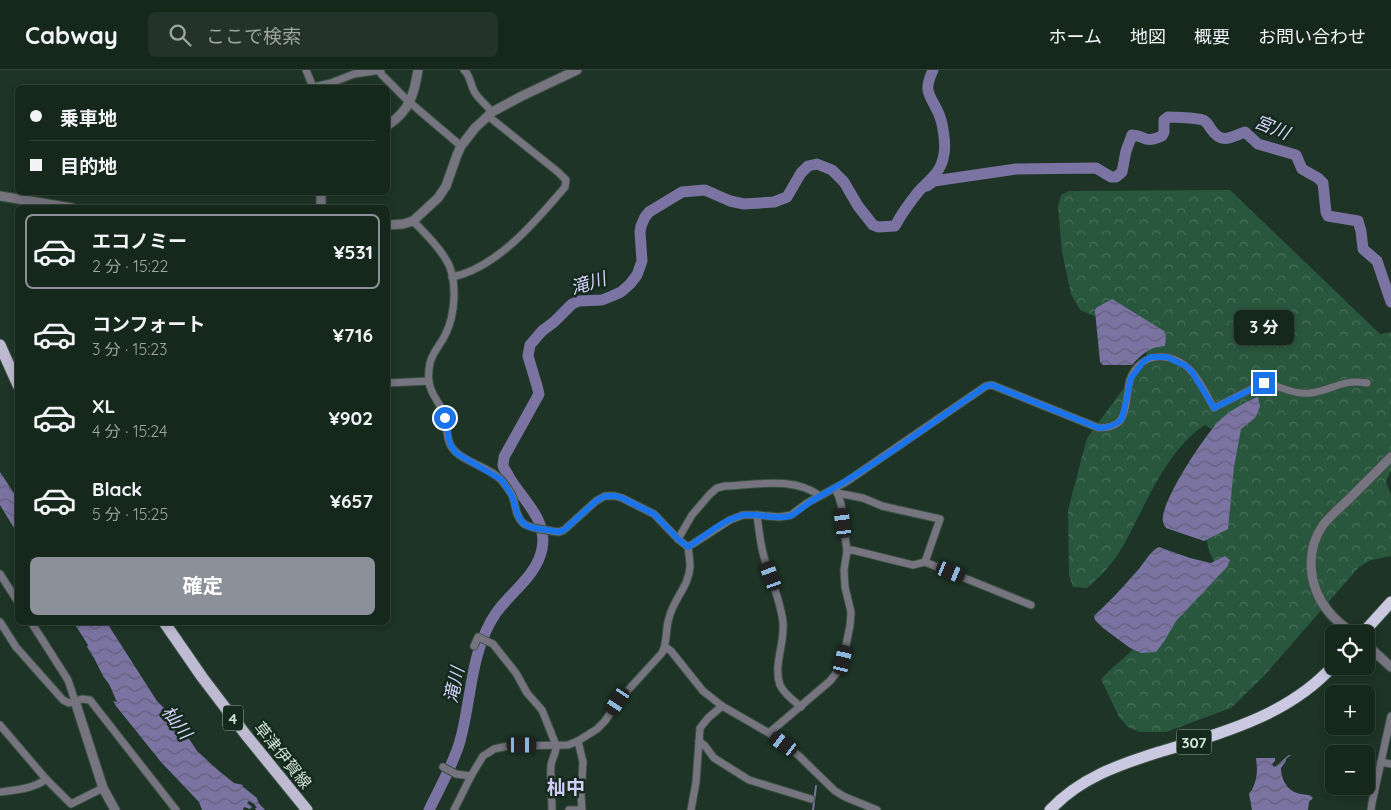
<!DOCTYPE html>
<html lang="ja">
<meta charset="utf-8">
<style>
:root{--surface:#16271c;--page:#233329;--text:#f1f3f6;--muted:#9ea5a3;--line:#35443b;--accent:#8c9099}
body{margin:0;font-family:Quicksand,"Noto Sans JP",sans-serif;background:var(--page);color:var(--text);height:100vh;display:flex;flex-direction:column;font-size:19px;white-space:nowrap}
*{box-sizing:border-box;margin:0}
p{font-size:16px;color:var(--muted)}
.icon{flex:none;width:28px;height:28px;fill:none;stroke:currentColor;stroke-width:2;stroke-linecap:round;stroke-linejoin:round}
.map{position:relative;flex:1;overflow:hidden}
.side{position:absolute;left:15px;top:135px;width:375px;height:420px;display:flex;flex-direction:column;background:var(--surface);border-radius:8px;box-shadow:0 2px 8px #0003,0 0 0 1px var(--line)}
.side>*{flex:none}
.top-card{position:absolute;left:15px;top:15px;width:375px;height:110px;border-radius:8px;box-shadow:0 2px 8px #0003,0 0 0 1px var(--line);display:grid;align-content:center;height:110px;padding:0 15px;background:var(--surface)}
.fabs{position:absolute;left:1325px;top:555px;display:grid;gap:10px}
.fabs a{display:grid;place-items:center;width:50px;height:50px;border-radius:8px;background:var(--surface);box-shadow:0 2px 8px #0003,0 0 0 1px var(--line);font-size:25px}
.end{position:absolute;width:22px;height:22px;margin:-11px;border:6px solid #1a73e8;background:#fff;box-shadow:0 0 0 2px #fff}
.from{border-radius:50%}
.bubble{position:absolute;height:35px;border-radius:8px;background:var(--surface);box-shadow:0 2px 8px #0003,0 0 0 1px var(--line);font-size:16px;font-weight:700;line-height:35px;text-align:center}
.car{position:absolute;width:15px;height:30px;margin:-15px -8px;border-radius:6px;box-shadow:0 0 4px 1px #0007;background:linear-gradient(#222 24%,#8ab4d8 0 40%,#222 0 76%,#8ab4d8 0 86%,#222 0)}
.top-card b{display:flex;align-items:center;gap:18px;height:48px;font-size:19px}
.top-card b+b{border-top:1px solid var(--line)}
.top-card i{width:12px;height:12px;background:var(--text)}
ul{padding:9px 0 0;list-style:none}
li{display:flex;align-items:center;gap:15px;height:75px;margin:0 10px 8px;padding:0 5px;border:2px solid transparent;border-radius:8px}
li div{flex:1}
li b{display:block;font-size:19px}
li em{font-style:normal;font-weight:700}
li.current{border-color:var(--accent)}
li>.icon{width:45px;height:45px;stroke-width:1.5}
.action{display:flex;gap:10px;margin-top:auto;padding:10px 15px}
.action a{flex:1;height:58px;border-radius:8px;background:var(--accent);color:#fff;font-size:20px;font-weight:700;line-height:58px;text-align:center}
header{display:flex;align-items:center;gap:30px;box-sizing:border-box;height:70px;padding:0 25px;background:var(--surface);border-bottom:1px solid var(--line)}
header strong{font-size:24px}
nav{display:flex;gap:28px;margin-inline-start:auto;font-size:18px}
.search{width:350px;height:45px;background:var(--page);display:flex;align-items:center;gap:12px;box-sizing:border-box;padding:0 18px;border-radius:8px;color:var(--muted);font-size:19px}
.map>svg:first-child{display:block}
.forest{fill:url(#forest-crowns)}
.water{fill:url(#water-waves)}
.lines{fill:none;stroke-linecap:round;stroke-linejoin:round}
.stream{stroke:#7b74a2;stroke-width:2}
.river{stroke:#7b74a2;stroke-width:11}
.minor-casing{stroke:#3a5043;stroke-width:9}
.tertiary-casing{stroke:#3a5043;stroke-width:11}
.primary-casing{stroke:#3a5043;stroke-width:13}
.trunk-casing{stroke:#3a5043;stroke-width:13}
.minor{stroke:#76747f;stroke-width:7}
.tertiary{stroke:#76747f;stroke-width:9}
.primary{stroke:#bdbad1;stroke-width:11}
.trunk{stroke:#cbc8e2;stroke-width:11}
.route{stroke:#1a73e8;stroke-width:6}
.labels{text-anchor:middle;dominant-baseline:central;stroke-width:5;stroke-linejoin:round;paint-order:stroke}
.shield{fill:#142a1d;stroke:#9aaba1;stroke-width:1}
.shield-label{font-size:15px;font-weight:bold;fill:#d4e2d9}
.street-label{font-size:16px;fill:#d4e2d9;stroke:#142a1d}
.water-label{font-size:18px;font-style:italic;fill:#d7d1fd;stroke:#142a1d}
.quarter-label{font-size:19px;font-weight:bold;fill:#d3cdf9;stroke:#142a1d}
</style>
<header>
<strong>Cabway</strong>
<div class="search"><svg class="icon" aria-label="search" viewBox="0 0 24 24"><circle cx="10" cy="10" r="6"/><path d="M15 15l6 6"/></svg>ここで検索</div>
<nav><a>ホーム</a><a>地図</a><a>概要</a><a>お問い合わせ</a></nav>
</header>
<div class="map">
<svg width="1391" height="740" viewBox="0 0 1391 740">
<defs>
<pattern id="forest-crowns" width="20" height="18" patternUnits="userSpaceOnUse" patternTransform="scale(1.25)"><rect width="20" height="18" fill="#29573d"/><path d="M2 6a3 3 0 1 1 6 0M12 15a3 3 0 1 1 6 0" fill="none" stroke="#476f58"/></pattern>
<pattern id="water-waves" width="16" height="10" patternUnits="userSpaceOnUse" patternTransform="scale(1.25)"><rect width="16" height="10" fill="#7b74a2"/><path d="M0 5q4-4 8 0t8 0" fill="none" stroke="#63617b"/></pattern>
</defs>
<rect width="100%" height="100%" fill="#1d3426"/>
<path class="forest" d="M1230,120L1380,264L1391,262V400L1386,412L1391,425V486L1371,490L1359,497L1264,606L1231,638L1166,662H1140L1128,657L1119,647L1101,609L1109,601L1217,505V497L1210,483L1205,465L1215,361L1205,355C1170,378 1152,421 1133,457C1129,465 1125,473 1120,481C1111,495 1100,507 1087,518L1073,517L1069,505L1068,440L1087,368L1118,326L1145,292L1147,278L1111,253L1080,240L1071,224L1062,182L1058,137L1061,125L1069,121Z"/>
<g class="water">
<path d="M1112,229L1164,261L1166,266L1165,276C1149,277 1142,284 1132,295H1103L1100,292L1095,241L1096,238Z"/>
<path d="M1258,327L1260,336L1256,347L1241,359L1234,397L1228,459L1204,471L1166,458C1164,455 1162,451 1163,447C1164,427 1206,363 1221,349C1230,341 1247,331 1258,327Z"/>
<polygon points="0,402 17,428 17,463 0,435"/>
<path d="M1159,477L1190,488L1211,493L1225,486L1230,490L1227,497L1176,551L1165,570L1156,582L1141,583L1130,578L1103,558L1095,550L1094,546C1110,531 1124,516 1138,500C1145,492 1150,481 1159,477Z"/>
<path d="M74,553H107L157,631L168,642L181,663L186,664L197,681L219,701L234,713L243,715L242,716L257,728C258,734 262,736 265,740H256L255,738H257L254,734L249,731L247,733L252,737L250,739L244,737L243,740H202L199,732L161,692L116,636L113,631L117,632L109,614L103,606L94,588L87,577L88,575Z"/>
<path d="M1289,685H1291L1286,689V691L1281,698C1281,710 1288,722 1301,724C1307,725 1309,724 1313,728L1309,732L1308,740H1252L1249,724C1257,713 1258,702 1256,688H1275V691L1272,694L1274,697C1280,694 1284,688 1289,685Z"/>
</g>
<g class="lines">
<polyline class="stream" points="813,740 816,716"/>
<g class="river">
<path d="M927,116L934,111L1016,99L1096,98L1111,107H1116L1122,102L1126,81L1132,65C1147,66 1143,74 1162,66L1164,62V50L1168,47C1175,47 1198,48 1203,50C1207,52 1209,56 1211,59C1222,75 1231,67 1245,62L1258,74L1296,85L1302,99L1318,108L1323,113L1326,142L1328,146L1358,151L1361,161L1363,179L1377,191L1391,232"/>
<path d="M429,740C439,719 454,693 460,671C472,628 470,581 496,543C511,522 537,505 542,479C548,448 521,429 508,405C507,402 503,398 503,395C503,392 504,390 504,387L539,324L537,316L528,286L530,275L542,261L554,252L572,234L579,231L602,230L612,226L621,222L630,214L637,205L642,191L640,162L641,156L645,147L649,142L682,122L705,120L730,131L744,134L774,132L787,127L801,103L808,96L817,94L832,100L844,112L858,136L873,155L878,157L895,156C902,143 910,132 919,121C931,108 941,103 944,84C946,74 943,52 938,42C929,23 923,22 933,0"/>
</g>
<g class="minor-casing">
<g id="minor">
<polyline points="306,0 313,17 331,13 354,4 381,0"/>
<path d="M464,0C471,6 470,15 475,23C480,30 487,36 492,42"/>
<polyline points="380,1 381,4 407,30 461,76"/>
<path d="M413,151C426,164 441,179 449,195C457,214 455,245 446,263C442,273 433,281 430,293C429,298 428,306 429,312C430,324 441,334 445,346C447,355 446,368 451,376C460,392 492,397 503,412C506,416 510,421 512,425C516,434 515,446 523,453C528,458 551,461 559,462L564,460L596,431L605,426H615L622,428L654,444L678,469L688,477C689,484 690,491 690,497C689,516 673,530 669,548C665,560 668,571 662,583L618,631L605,651L597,659L578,671L568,675L508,676L494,679L488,683L483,686L471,706L454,740"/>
<path d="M452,207C497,198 537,150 565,117L566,110L558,102L488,46"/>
<polyline points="388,313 429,311"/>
<polyline points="837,423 863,428 882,436 940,449 925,492"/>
<path d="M757,445C759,460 760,475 765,490C771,511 781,531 783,553C785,573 773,595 780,615C784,624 793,630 801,637"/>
<path d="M678,469L692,445L710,424L717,418L725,416C756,415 793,406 820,426"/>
<path d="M688,477L730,450L743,445H757L779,447L791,445L807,433L846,412L986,316L992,315L1099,358C1107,358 1114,357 1120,351C1127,343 1127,321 1130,310C1140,281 1173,280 1192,302C1201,312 1207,326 1214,338L1263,313C1279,315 1293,325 1310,323C1331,321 1343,308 1367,313"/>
<polyline points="847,481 852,480 913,495 925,492 1031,535"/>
<polyline points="0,504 18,532"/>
<polyline points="0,552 16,577 63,630 69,633 82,629 90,630 176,740"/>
<polyline points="31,552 68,610 75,631"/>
<path d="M474,576L478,567L493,574L516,603L527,623L542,640L556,675C557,682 552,688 551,695C550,709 552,725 552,740"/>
<polyline points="665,577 671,581 703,621 722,636 769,663 798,685 835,721 845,727 877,740"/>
<polyline points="0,655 46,709 71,734 103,718"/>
<polyline points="769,663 830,611 837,602 843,589 850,556 851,542 845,517 844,500 847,481 841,434 836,418"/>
<polyline points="699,671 705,676 714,688 749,710 811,729"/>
<polyline points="1381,692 1391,694"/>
<polyline points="443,697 456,704 471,706"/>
<path d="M0,722C15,720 34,719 46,709"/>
<polyline points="569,740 582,740 581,725 583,692 578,671"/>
<polyline points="691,740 696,712 700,658 708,648 722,636"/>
<polyline points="1371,740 1372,733 1391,646"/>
</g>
</g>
<g class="tertiary-casing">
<g id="tertiary">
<path d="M388,55C410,40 414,25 418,0"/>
<polyline points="0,126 72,138"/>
<polyline points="321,138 321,122"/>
<polyline points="388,155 403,154 413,151 438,128 446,116 457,85 461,76 475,58 488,46 492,42 522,26 577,0"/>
<path d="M1354,564C1344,557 1335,550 1328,541C1308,516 1305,481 1323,455C1331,445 1341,437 1350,428C1364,414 1377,401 1391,387"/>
<polyline points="1366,574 1391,597"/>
<polyline points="75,631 103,718 115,740"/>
</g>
</g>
<g class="primary-casing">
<g id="primary">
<polyline points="0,275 18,315"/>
<polyline points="164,552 202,607 246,665 307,740"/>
</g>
</g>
<g class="trunk-casing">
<g id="trunk">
<polyline points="1362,564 1391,532"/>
<path d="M1050,740C1080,708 1118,695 1159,682C1222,663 1288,646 1334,595"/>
</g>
</g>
<use href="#minor" class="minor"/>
<use href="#tertiary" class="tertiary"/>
<use href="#primary" class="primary"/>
<use href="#trunk" class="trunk"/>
</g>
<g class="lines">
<path class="route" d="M445,348L450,374L456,383L502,410L512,426L518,446L523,453L529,457L559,462L564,460L596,431L605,426H616L622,428L654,444L678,469L688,477C704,467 725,448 744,445C759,443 775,450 790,446C797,443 807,433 815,429C875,396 930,354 986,316L992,315L1099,358C1108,358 1115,356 1122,349L1131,308L1144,291L1151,287H1167L1186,296L1192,302L1214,338L1264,313"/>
</g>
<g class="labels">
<g class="shield">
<rect x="223" y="635.5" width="20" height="25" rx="4"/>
<rect x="1176.5" y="659.5" width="35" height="25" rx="4"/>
</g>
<g class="shield-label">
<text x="233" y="648">4</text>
<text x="1194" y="672">307</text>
</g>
<g class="street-label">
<text transform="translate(283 685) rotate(51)">草津伊賀線</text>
</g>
<g class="water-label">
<text transform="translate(1272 57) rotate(22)">宮川</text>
<text transform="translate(588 213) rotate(-17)">滝川</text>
<text transform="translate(454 615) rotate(-78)">滝川</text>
<text transform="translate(177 652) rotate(53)">杣川</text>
</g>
<g class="quarter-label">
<text x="566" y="717">杣中</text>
</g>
</g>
</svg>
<div class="fabs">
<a><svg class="icon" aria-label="locate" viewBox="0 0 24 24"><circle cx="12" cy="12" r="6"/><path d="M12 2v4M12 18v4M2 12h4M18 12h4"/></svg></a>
<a>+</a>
<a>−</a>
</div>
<i class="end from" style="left:445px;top:348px"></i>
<i class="end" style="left:1264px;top:313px"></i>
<div class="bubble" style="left:1234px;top:240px;width:60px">3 分</div>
<i class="car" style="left:843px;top:453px;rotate:353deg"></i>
<i class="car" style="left:951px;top:502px;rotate:112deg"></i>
<i class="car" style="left:771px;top:506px;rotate:340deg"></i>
<i class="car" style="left:843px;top:590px;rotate:13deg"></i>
<i class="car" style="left:618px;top:631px;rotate:213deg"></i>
<i class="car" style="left:784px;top:674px;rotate:306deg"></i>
<i class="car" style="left:522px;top:675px;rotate:90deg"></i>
<div class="top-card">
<b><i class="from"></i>乗車地</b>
<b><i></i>目的地</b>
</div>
<section class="side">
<ul>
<li class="current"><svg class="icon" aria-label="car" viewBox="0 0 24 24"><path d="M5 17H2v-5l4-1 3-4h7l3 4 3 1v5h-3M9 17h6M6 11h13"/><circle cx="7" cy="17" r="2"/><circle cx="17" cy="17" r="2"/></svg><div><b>エコノミー</b><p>2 分 · 15:22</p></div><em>¥531</em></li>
<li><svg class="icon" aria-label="car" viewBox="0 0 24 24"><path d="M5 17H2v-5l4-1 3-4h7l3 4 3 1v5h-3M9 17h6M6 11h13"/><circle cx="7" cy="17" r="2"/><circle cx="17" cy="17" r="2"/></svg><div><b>コンフォート</b><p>3 分 · 15:23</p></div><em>¥716</em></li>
<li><svg class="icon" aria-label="car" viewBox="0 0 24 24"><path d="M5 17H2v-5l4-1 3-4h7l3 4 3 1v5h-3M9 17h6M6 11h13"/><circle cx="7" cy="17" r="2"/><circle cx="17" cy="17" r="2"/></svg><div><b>XL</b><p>4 分 · 15:24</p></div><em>¥902</em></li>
<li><svg class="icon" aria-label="car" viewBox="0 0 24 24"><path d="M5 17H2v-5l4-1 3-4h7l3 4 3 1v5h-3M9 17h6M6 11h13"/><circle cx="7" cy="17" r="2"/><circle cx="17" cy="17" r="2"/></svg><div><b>Black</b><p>5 分 · 15:25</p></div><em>¥657</em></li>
</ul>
<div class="action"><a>確定</a></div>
</section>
</div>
